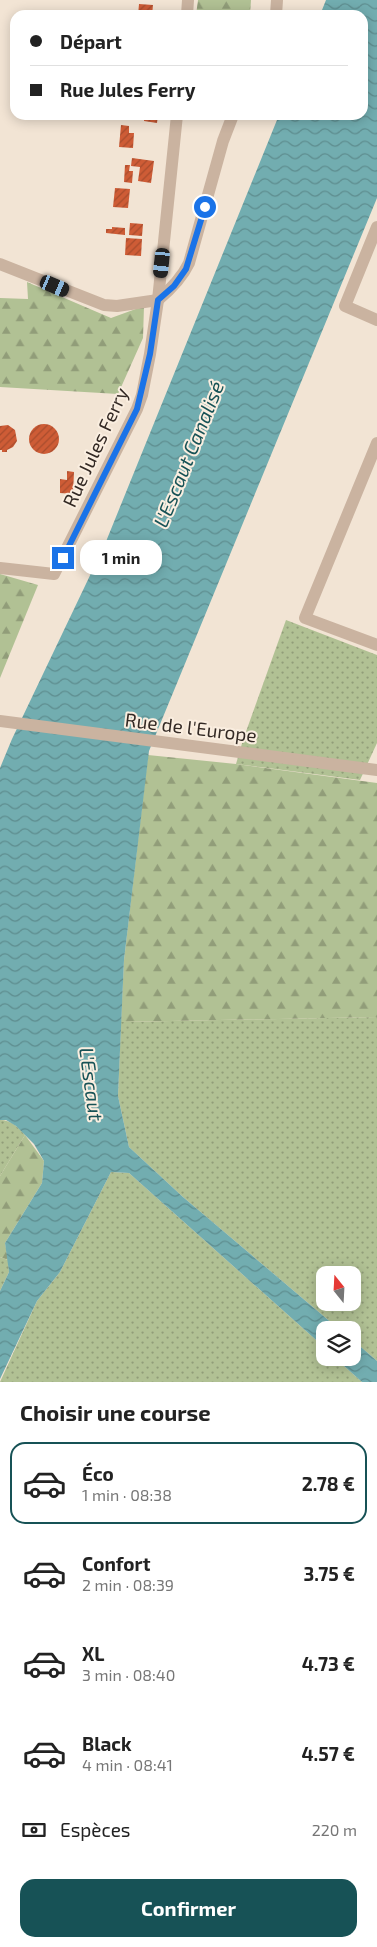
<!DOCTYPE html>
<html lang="fr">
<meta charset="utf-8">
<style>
:root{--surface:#fff;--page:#f6f6f6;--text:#222;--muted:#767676;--line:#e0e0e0;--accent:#175256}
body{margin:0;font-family:"Exo 2",sans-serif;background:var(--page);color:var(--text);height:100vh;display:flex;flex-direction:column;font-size:19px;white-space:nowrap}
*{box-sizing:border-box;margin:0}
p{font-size:16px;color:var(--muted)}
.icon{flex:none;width:28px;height:28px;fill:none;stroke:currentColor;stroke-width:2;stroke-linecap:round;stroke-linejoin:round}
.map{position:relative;height:1382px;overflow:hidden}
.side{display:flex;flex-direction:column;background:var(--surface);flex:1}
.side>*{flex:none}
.top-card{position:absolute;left:10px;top:10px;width:358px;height:110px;border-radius:15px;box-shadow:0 2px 12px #0003;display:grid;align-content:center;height:110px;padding:0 20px;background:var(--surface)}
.needle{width:32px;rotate:342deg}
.buttons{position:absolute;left:316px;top:1266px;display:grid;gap:10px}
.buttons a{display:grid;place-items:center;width:45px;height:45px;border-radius:10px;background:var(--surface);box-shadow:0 2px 12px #0003;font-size:25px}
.end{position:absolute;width:22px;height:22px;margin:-11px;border:6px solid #1a73e8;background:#fff;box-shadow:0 0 0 2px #fff}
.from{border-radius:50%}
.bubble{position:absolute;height:35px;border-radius:15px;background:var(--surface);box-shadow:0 2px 12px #0003;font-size:16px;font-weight:700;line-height:35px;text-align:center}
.car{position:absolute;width:15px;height:30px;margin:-15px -8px;border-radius:6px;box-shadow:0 0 4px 1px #0007;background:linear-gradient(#222 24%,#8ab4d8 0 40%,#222 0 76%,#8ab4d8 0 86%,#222 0)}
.top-card b{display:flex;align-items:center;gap:18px;height:48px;font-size:19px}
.top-card b+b{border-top:1px solid var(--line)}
.top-card i{width:12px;height:12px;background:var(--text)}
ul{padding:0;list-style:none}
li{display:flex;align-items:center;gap:15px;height:82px;margin:0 10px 8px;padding:0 10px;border:2px solid transparent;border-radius:15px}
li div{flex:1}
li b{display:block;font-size:19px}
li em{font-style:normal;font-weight:700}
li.active{border-color:var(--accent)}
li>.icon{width:45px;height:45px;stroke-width:1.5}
h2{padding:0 20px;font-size:22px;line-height:60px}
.pay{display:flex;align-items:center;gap:12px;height:55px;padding:0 20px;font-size:19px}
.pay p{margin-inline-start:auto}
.primary-button{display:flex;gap:10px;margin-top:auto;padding:10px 20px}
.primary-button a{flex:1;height:58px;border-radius:15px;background:var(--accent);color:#fff;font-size:20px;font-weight:700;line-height:58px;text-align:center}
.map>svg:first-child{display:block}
.green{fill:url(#green-dots);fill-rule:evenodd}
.forest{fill:url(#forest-firs)}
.water{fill:url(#water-waves)}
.building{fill:url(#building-hatch)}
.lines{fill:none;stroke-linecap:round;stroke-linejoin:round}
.minor{stroke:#cab3a0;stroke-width:12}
.route{stroke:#1a73e8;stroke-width:6}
.labels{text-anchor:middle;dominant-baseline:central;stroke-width:4;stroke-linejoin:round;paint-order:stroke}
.street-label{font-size:19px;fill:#332924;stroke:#faeee0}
.water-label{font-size:20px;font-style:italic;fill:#175256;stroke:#faeee0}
</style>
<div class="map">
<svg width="377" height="1382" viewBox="0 0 377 1382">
<defs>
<pattern id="green-dots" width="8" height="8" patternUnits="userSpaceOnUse" patternTransform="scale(1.25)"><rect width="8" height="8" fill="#b1c194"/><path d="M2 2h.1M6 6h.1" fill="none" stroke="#919d79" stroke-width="1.8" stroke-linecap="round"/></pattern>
<pattern id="forest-firs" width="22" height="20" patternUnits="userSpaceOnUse" patternTransform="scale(1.25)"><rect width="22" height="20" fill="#b1c194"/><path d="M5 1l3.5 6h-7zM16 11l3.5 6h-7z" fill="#919d79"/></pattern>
<pattern id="water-waves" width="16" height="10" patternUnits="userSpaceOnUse" patternTransform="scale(1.25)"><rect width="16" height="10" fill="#72adb0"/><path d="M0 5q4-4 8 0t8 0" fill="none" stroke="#5e8d8f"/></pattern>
<pattern id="building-hatch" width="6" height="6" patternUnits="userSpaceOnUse" patternTransform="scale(1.25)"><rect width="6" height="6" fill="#ce5c36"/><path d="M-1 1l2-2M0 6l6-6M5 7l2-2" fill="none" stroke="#a84c2d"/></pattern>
</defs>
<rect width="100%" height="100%" fill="#f2e4d4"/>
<g class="green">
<polygon points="286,620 377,655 377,743 360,780 236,764 243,740"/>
<path d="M377,1017V1361L353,1340L352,1330H340L183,1197L129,1147L118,1096L121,1022ZM325,1275H352V1302H325Z"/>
<path d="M0,1120C11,1120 18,1127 25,1135L0,1176Z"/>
<polygon points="111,1172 129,1173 325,1348 325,1358 335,1358 362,1382 0,1382 37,1301 60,1272"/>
<polygon points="0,1257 8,1260 9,1272 0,1291"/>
</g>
<g class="forest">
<polygon points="198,0 251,0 250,15 196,15"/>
<polygon points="27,282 111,318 144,306 143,338 118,394 0,387 0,298 28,299"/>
<polygon points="0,574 38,585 0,678"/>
<polygon points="148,755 236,764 377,783 377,1017 121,1022 124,960"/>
<polygon points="25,1135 44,1161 42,1183 5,1243 8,1260 0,1257 0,1176"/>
</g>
<g class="water">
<polygon points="326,0 377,0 377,198 149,751 124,960 118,1096 129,1147 183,1197 340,1330 325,1330 325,1348 129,1173 111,1172 60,1272 37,1301 0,1379 0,1291 9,1272 5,1243 42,1183 44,1161 34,1144 16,1126 6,1120 0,1120 0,768 12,739 105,544 279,115 362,115 362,15 320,15"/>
<polygon points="353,1340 377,1361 377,1382 362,1382 335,1358 352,1358"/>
</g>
<g class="building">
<polygon points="139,4 153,5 152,15 138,15"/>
<rect x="108" y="115" width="6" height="4"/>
<polygon points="144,115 158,115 157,123 144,121"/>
<polygon points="121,125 129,126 129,133 134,133 133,148 119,147"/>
<polygon points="132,158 154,161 151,183 138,181 140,167 131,166"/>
<polygon points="125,165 130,165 129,171 133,171 132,183 124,182"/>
<polygon points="115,188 130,189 128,208 113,207"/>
<polygon points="130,223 143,224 142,236 129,235"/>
<polygon points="112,227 125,228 125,235 106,233 106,229 112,229"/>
<polygon points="126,238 142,239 141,256 125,255"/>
<circle cx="44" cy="439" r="15"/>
<polygon points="8,425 15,430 17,441 13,447 7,450 7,452 2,452 2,450 0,450 0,426"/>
<polygon points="67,471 74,472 73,494 60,493 60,479 67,480"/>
</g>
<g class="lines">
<g class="minor">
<polyline points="187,15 188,0"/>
<polyline points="276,15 277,0"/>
<polyline points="377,227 345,306 377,320"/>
<polyline points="0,264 104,305 117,306 158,300"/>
<path d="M158,300C171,289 182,278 189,263L223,141L233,115"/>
<polyline points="377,443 305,618 377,645"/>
<polyline points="0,568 54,574 137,409 142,395 150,354 158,300 177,115"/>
<polyline points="0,721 377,770"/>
</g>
</g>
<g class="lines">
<polyline class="route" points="63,558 137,409 150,354 158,300 174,286 186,269 205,207"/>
</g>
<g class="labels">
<g class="street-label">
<text transform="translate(95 447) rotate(-65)">Rue Jules Ferry</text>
<text transform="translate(191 727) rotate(7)">Rue de l'Europe</text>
</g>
<g class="water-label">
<text transform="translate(188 454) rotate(-68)">L'Escaut Canalisé</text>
<text transform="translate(92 1084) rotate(82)">L'Escaut</text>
</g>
</g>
</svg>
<div class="buttons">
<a><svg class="needle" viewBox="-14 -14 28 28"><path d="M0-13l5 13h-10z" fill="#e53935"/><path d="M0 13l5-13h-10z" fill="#767676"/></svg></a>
<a><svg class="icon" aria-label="layers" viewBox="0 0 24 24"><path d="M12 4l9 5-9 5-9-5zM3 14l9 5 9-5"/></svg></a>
</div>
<i class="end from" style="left:205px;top:207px"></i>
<i class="end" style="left:63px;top:558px"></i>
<div class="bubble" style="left:80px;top:540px;width:82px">1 min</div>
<i class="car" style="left:162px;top:263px;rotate:186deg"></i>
<i class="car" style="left:55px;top:286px;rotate:113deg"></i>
<div class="top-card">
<b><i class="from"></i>Départ</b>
<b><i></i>Rue Jules Ferry</b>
</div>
</div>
<section class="side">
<h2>Choisir une course</h2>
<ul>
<li class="active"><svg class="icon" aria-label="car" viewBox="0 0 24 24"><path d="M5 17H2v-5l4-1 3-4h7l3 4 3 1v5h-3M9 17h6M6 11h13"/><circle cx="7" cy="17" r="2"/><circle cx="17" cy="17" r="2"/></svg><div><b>Éco</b><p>1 min · 08:38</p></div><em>2.78 €</em></li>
<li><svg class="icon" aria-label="car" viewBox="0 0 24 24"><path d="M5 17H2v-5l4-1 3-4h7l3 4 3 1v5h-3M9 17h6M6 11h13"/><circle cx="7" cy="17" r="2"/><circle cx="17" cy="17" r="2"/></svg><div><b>Confort</b><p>2 min · 08:39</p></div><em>3.75 €</em></li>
<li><svg class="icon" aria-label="car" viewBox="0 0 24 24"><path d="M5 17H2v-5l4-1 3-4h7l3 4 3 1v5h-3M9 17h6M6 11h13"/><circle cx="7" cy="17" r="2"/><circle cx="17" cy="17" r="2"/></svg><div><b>XL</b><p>3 min · 08:40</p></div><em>4.73 €</em></li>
<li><svg class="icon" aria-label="car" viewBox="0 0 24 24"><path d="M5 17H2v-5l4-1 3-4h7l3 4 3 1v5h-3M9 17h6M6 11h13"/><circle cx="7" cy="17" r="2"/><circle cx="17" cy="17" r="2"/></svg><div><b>Black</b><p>4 min · 08:41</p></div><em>4.57 €</em></li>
</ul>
<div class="pay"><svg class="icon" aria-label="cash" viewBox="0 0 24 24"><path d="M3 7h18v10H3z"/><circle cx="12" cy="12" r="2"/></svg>Espèces<p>220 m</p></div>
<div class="primary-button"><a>Confirmer</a></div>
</section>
